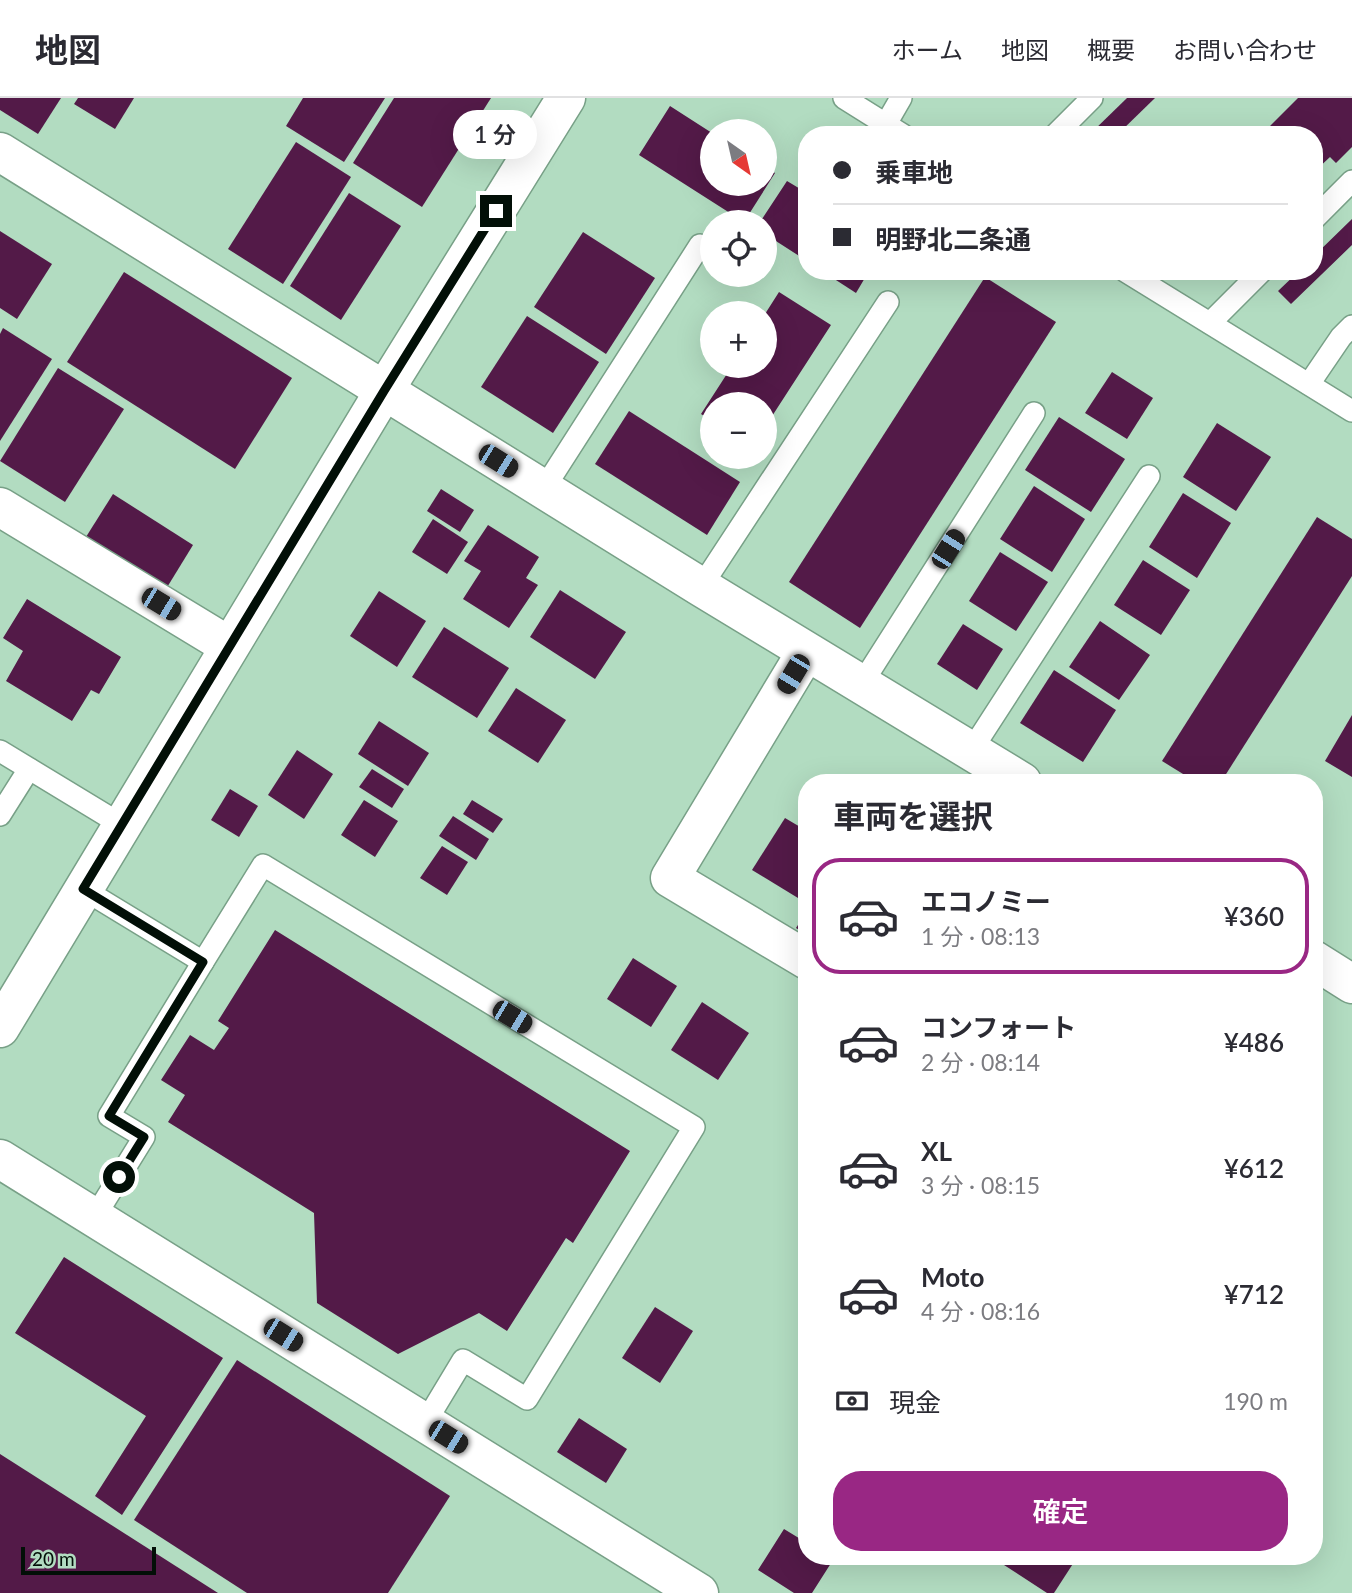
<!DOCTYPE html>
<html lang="ja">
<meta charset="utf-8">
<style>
:root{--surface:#fff;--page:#f7f7f7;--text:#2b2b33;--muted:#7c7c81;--line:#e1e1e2;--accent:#992784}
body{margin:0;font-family:Lato,"Noto Sans JP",sans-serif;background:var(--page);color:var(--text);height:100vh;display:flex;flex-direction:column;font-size:26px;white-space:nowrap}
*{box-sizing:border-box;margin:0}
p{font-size:23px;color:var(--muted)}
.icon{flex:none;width:38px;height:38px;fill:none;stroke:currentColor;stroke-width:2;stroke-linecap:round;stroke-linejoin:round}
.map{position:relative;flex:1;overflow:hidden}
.side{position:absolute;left:798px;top:676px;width:525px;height:791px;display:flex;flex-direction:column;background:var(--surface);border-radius:28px;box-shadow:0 7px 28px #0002}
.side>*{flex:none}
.guide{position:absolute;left:798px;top:28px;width:525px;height:154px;border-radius:28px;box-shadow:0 7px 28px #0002;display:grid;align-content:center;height:154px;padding:0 35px;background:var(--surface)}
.needle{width:46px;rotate:146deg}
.buttons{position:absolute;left:700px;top:21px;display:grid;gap:14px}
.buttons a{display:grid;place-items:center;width:77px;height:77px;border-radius:50%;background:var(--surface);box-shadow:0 7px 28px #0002;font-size:35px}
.scale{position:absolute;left:21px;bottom:18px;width:135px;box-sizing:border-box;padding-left:7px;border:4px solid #020f07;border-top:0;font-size:19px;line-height:24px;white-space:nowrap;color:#020f07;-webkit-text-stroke:5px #b2dcc1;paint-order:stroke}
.end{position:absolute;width:32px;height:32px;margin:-16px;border:9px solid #020f07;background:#fff;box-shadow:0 0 0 4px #fff}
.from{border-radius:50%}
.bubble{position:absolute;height:49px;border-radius:24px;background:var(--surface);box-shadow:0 7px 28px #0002;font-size:23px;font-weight:600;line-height:49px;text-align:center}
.car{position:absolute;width:21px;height:42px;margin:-21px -10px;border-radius:9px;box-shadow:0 0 5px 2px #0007;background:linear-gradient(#222 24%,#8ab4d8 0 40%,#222 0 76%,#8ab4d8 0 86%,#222 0)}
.guide b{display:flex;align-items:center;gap:24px;height:66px;font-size:26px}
.guide b+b{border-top:2px solid var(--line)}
.guide i{width:18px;height:18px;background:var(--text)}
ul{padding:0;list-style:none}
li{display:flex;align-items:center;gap:21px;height:116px;margin:0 14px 10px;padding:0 21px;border:4px solid transparent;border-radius:28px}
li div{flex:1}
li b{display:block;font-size:26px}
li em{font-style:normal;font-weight:600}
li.current{border-color:var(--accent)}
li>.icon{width:63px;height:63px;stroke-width:1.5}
h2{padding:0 35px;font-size:32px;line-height:84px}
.pay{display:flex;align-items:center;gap:18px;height:77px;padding:0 35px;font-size:26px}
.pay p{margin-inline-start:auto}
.button{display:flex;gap:14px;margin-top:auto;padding:14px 35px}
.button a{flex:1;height:80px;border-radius:28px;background:var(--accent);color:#fff;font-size:28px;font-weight:600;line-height:80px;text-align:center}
header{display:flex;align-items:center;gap:42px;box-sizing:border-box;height:98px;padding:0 35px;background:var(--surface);border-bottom:2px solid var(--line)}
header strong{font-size:33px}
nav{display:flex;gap:38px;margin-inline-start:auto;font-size:24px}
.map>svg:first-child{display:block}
.building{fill:#531a48}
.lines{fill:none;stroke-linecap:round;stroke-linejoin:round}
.lane-casing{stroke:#78a087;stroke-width:24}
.street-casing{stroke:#78a087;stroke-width:41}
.lane{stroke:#fff;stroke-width:21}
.street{stroke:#fff;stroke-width:38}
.route{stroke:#020f07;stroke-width:9}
</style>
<header>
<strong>地図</strong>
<nav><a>ホーム</a><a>地図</a><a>概要</a><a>お問い合わせ</a></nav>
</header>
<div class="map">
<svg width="1352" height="1495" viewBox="0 0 1352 1495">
<rect width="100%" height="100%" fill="#b2dcc1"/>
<g class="building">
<polygon points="0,0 61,0 38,36 0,12"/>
<polygon points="78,0 134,0 115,31 74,6"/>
<polygon points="303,0 385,0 344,64 286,28"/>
<polygon points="394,0 491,0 422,109 353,65"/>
<polygon points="1127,0 1155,0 1117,37 1089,37"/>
<polygon points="1298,0 1352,0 1352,49 1336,65 1330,59 1314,74 1314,37 1261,37"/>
<polygon points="670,8 712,35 712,86 765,86 765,69 775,75 744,124 639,57"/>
<polygon points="296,44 351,79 283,186 228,151"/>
<polygon points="787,83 807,95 807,163 765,136 765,124 760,124"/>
<polygon points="349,95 401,128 341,222 290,188"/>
<polygon points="1352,121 1352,147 1291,206 1278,193 1299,173 1314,173 1314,158"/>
<polygon points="0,133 52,166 17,221 0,210"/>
<polygon points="583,134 655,180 606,256 534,209"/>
<polygon points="822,173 869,173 856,195"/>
<polygon points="124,174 292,280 235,371 67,264"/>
<polygon points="985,179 1056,224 860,530 789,484"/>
<polygon points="779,194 831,227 765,329 765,306 712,306 712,323 701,316 732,268 765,268 765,216"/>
<polygon points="527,218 599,264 553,335 481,289"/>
<polygon points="3,230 52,261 0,343 0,236"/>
<polygon points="58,270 124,311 65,404 0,363"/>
<polygon points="1112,274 1153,300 1127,341 1085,315"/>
<polygon points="629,313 740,384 707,437 595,366"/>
<polygon points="1059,319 1125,361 1091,414 1025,372"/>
<polygon points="1217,325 1271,359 1236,413 1183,379"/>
<polygon points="1034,388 1085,421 1052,474 1000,441"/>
<polygon points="441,391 474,412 460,434 427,413"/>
<polygon points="1183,395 1231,425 1197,480 1149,449"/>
<polygon points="113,396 193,447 166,491 86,439"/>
<polygon points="1317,419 1352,441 1352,478 1221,684 1196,684 1162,663"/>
<polygon points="433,421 468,444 447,476 412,454"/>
<polygon points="488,427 539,459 526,480 538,487 509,530 463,501 481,473 464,463"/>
<polygon points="1000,454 1048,484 1016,533 969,503"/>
<polygon points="1143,462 1190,492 1161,537 1114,507"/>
<polygon points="560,492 626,534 595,581 530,539"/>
<polygon points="379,493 426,523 397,569 350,538"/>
<polygon points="27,501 121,559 99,596 91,592 72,623 6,583 23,553 3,540"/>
<polygon points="1100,523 1150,557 1119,602 1069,569"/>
<polygon points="963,526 1003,551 977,592 937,566"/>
<polygon points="444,529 509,570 477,620 412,579"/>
<polygon points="1054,572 1116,612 1083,664 1020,625"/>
<polygon points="516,590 566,622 538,665 488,633"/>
<polygon points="1352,617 1352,679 1325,663"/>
<polygon points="379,623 429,655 408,688 358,656"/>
<polygon points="297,652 333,676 304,721 268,697"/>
<polygon points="372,671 404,691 392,710 359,689"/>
<polygon points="230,691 258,708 239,739 211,722"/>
<polygon points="364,702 398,723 375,759 341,737"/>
<polygon points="472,702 503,721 493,735 463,716"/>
<polygon points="453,718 489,741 476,762 439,738"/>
<polygon points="785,720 807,733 807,786 798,800 752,772"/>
<polygon points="442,748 468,764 447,797 420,780"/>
<polygon points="807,813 807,837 796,830"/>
<polygon points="275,832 630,1053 573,1145 566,1140 507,1233 479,1215 398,1256 317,1205 314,1115 168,1024 185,997 161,982 190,937 214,952 229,930 218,923"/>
<polygon points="633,860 677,888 651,929 607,901"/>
<polygon points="702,904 749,935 718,982 671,952"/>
<polygon points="64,1159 223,1260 122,1417 95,1398 146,1318 15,1235"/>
<polygon points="655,1209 693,1233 660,1285 622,1260"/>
<polygon points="237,1262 450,1398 388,1495 247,1495 134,1422"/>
<polygon points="579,1320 627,1351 606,1385 557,1354"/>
<polygon points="0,1356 218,1495 0,1495"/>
<polygon points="784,1431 807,1445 807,1458 827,1458 833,1462 812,1495 794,1495 758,1472"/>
<polygon points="1010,1458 1078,1458 1054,1495 1047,1495 1004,1467"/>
</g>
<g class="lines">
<g class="lane-casing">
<g id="lane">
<polyline points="844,0 903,37"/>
<polyline points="886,26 901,0"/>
<polyline points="1055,37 1092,0"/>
<polyline points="1314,121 1352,83"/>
<polyline points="1125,173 1352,313"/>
<polyline points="1210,225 1262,173"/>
<polyline points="1309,286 1341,239 1352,228"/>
<polyline points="543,392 700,147"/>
<polyline points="701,489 888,204"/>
<polyline points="861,587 1034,315"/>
<polyline points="0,653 122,727"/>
<polyline points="971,653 1149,378"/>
<polyline points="0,717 29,671"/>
<polyline points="83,791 203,864 263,767 694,1029 527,1301 463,1262 425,1325"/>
<polyline points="94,1120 144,1039 109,1018 203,864"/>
</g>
</g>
<g class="street-casing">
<g id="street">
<polyline points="0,54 701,489 1022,684"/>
<polyline points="0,409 229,548"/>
<polyline points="806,554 670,780 807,862"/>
<polyline points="1314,862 1352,886"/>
<polyline points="0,930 384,293 566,0"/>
<polyline points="0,1061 699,1495"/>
</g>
</g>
<use href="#lane" class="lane"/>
<use href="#street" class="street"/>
</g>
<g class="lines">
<polyline class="route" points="119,1079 144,1039 109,1018 203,864 83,791 384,293 496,113"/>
</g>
</svg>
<div class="buttons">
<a><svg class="needle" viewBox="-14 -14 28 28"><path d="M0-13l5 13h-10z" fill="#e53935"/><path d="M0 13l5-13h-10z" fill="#7c7c81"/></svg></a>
<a><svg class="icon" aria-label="locate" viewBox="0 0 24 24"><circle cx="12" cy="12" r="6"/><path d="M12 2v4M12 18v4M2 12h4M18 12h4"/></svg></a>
<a>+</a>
<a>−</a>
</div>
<div class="scale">20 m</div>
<i class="end from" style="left:119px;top:1079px"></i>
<i class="end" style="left:496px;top:113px"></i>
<div class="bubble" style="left:453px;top:12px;width:84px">1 分</div>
<i class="car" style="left:498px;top:363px;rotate:122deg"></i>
<i class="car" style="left:948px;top:451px;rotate:32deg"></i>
<i class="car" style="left:161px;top:506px;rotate:121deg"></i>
<i class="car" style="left:793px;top:576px;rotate:211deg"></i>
<i class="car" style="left:512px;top:919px;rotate:121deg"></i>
<i class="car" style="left:283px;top:1237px;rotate:122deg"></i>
<i class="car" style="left:448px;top:1339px;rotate:122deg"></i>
<div class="guide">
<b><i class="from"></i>乗車地</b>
<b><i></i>明野北二条通</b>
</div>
<section class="side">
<h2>車両を選択</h2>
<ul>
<li class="current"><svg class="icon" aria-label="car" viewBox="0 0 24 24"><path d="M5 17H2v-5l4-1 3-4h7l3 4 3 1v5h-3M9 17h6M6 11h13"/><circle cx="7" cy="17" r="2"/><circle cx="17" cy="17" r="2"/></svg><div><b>エコノミー</b><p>1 分 · 08:13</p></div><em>¥360</em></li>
<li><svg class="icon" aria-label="car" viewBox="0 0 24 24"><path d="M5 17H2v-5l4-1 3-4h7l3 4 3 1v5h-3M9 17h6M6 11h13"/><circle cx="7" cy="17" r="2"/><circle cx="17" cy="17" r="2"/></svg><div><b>コンフォート</b><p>2 分 · 08:14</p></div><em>¥486</em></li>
<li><svg class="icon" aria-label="car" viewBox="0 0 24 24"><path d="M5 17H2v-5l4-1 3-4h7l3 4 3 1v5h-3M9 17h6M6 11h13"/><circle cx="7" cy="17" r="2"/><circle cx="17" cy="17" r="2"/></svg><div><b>XL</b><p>3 分 · 08:15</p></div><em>¥612</em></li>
<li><svg class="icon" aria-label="car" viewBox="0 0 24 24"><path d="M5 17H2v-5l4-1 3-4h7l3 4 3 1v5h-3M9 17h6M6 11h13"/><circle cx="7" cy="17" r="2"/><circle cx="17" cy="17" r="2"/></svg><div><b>Moto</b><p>4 分 · 08:16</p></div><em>¥712</em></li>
</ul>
<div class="pay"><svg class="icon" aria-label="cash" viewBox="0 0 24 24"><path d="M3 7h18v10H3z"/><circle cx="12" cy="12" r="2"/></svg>現金<p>190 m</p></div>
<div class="button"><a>確定</a></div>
</section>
</div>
